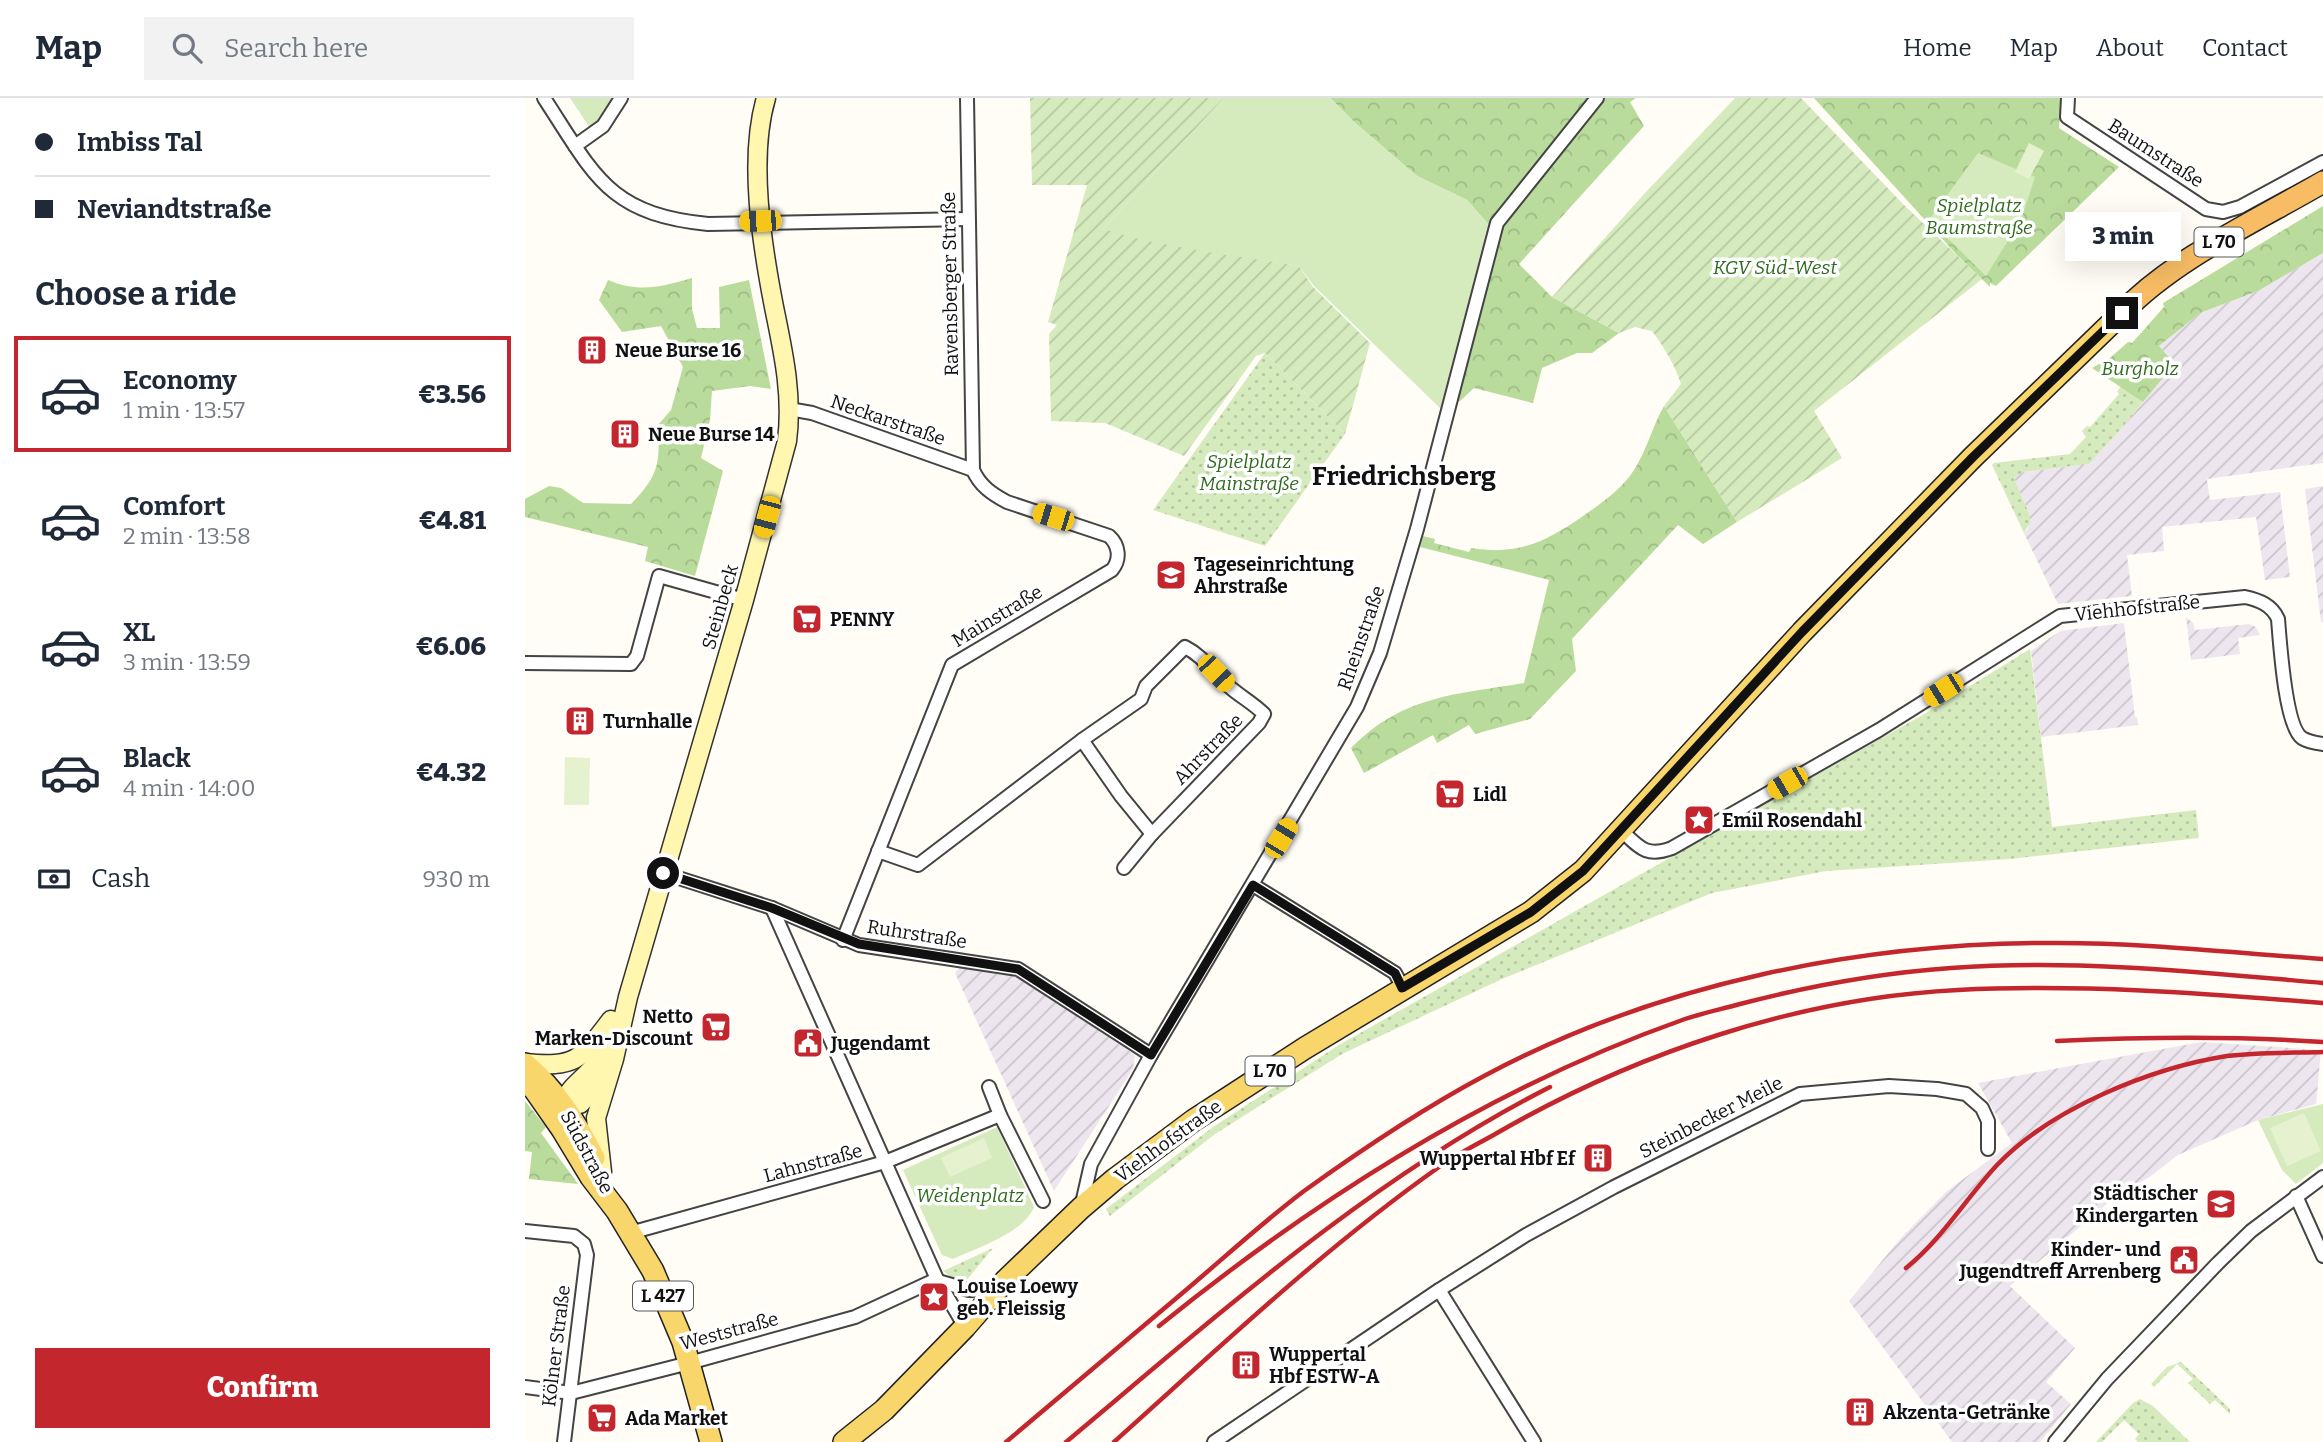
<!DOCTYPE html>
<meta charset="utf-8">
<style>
:root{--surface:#fff;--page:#f2f2f3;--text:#1f2937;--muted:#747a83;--line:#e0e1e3;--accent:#c4262e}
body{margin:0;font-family:Bitter,serif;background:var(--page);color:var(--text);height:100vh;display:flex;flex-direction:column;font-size:26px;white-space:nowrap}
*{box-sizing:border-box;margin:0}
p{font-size:23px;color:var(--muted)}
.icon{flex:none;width:38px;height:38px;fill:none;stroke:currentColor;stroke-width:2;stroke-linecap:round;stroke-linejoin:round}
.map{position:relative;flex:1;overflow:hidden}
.panel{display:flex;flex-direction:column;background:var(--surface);width:525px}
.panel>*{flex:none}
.banner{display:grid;align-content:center;height:154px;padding:0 35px;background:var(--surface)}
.end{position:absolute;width:32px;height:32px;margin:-16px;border:9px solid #111;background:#fff;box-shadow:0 0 0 4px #fff}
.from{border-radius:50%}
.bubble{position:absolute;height:49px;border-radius:0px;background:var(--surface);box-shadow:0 7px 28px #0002;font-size:23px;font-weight:800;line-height:49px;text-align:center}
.car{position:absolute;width:21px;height:42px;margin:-21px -10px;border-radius:9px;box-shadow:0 0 5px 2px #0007;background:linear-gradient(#f5c518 24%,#345 0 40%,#f5c518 0 76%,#345 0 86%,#f5c518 0)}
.banner b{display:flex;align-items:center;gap:24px;height:66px;font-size:26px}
.banner b+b{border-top:2px solid var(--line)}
.banner i{width:18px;height:18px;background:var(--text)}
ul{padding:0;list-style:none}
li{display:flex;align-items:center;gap:21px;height:116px;margin:0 14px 10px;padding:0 21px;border:4px solid transparent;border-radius:0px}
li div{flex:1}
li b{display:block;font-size:26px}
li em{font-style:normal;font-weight:800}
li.current{border-color:var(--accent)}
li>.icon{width:63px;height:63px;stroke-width:1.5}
h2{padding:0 35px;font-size:32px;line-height:84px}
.pay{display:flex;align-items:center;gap:18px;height:77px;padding:0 35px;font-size:26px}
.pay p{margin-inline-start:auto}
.button{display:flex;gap:14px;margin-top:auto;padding:14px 35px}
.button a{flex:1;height:80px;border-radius:0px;background:var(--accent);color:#fff;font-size:28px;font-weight:800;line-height:80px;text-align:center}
header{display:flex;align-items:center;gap:42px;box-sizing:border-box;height:98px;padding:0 35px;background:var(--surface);border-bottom:2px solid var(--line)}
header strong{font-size:33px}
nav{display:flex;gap:38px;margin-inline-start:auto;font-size:24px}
.search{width:490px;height:63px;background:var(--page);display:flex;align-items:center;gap:18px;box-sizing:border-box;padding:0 24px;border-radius:0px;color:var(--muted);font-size:26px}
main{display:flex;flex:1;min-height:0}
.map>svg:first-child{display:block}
.industrial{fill:url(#industrial-furrows)}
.grass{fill:url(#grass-dots)}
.forest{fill:url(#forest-crowns)}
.park{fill:#d5ebbd}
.garden{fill:url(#garden-furrows)}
.pitch{fill:#e6f2cf}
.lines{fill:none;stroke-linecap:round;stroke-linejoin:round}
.minor-casing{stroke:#444;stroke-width:16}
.secondary-casing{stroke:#333;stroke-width:21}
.primary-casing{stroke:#222;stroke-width:24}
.trunk-casing{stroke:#222;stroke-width:24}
.minor{stroke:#fff;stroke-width:12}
.secondary{stroke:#fff6b0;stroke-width:18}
.primary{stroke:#f9d66b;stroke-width:21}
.trunk{stroke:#f7bc64;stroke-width:21}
.rail{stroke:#c4262e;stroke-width:4.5}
.route{stroke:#111;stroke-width:9}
.labels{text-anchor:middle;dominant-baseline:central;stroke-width:7;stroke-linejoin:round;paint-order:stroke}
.shield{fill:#fff;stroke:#585858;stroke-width:2}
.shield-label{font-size:18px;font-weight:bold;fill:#111}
.street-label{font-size:19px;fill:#111;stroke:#fff}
.park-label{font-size:19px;font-style:italic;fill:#2f6b1f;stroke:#fff}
.poi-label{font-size:19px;font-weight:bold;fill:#111;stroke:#fff;text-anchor:start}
.district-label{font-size:26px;font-weight:bold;fill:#111;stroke:#fff}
</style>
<header>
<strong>Map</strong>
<div class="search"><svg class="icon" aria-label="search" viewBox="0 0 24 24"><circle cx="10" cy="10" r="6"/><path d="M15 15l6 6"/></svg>Search here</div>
<nav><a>Home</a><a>Map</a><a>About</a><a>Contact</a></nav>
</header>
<main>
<section class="panel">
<div class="banner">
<b><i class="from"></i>Imbiss Tal</b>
<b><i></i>Neviandtstraße</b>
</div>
<h2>Choose a ride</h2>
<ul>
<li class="current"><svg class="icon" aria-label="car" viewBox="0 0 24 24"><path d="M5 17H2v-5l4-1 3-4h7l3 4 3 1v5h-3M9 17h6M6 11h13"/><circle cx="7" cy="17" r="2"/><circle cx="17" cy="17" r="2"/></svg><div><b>Economy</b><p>1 min · 13:57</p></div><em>€3.56</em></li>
<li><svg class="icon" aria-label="car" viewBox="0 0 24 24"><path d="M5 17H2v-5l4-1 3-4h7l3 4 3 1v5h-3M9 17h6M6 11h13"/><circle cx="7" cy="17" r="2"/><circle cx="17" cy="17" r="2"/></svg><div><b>Comfort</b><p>2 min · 13:58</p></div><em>€4.81</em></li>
<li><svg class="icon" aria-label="car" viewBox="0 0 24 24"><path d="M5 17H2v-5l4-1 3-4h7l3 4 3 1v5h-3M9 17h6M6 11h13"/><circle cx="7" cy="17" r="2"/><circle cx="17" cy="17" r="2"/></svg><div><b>XL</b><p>3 min · 13:59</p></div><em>€6.06</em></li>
<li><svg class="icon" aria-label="car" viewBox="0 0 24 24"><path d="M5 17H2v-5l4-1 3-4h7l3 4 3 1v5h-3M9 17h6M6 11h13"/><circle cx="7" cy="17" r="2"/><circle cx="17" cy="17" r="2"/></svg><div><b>Black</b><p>4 min · 14:00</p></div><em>€4.32</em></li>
</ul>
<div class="pay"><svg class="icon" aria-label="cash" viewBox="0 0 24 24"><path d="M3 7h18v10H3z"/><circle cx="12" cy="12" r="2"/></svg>Cash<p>930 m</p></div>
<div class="button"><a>Confirm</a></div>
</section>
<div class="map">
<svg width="1798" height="1344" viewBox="0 0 1798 1344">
<defs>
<pattern id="industrial-furrows" width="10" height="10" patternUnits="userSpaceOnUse" patternTransform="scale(1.75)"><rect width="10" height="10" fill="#eee6ef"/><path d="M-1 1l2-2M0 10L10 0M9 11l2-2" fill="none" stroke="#cbc4cc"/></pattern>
<pattern id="grass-dots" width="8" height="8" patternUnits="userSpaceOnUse" patternTransform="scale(1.75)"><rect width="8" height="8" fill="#d5ebbd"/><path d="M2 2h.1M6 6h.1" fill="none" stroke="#b6c8a1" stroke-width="1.8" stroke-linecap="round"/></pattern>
<pattern id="forest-crowns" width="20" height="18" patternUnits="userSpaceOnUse" patternTransform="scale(1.75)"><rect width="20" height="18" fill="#b9dc9c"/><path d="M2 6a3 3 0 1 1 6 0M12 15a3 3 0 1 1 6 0" fill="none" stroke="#9ebc85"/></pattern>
<pattern id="garden-furrows" width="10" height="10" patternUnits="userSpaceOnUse" patternTransform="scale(1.75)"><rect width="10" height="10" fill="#d5ebbd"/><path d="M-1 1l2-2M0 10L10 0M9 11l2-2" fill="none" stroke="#b6c8a1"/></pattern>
</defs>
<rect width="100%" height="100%" fill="#fffdf5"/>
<g class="industrial">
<polygon points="1798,155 1798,365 1682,381 1685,402 1755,394 1765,479 1740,482 1731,419 1637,429 1639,453 1602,457 1607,498 1533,506 1499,435 1503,431 1505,418 1489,380 1498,374 1564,366 1591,337 1648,268 1647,263 1634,248 1675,215 1733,193"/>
<polygon points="1798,388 1798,524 1796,524 1780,391"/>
<polygon points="1661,519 1668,525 1670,532 1724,526 1731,529 1735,537 1713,540 1715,556 1666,562"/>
<polygon points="1599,525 1610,619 1612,620 1613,627 1516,639 1506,553 1535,533"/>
<polygon points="435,869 489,876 610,957 608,971 529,1093 430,875"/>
<polygon points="1676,944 1796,952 1791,1006 1733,1022 1653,1057 1626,1078 1584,1104 1485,1188 1550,1250 1521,1284 1546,1306 1515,1344 1427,1344 1324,1203 1375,1141 1422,1093 1487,1045 1453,985"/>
</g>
<g class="grass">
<polygon points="740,255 820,336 740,448 628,412"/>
<polygon points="1596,288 1618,304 1591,337 1564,366 1498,374 1489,380 1505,418 1505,425 1499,435 1467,367 1469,365 1545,356 1561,339 1557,333 1562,328 1565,329 1594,296 1592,294"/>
<polygon points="1505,551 1527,729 1671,712 1674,740 1485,761 1301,773 1187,795 977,881 817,956 690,1036 585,1118 581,1111 688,1029 814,947 1401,615"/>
<polygon points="468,1150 440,1184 430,1182 418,1173"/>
<polygon points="1656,1264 1705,1311 1705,1316 1690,1302 1685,1306 1663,1285 1668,1281 1652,1266 1629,1289 1626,1286 1642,1269"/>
<polygon points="1615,1301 1628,1308 1665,1344 1613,1344 1610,1341 1614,1336 1599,1322 1577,1344 1571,1344 1608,1305"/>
</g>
<g class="forest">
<polygon points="805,0 1111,0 1105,4 1119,28 994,166 1027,199 1094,235 1067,255 1052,255 1017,270 1008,305 949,290 935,303 917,312 963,126 942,102 892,78 829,24"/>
<polygon points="1289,0 1536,0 1534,30 1594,69 1471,188 1465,185 1465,189 1431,156"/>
<polygon points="1798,108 1798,155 1733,193 1675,215 1634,248 1647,263 1648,268 1618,304 1567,270 1585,260 1603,244 1607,245 1639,209 1638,205"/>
<path d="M167,180V211L172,230H195L194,189L224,182L246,291L225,288L187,293L185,322L176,360L198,373L170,478L120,463L123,449L0,419V401L24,388L36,390L58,405L106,406C134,377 135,366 133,327L146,312L158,269L136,228L97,234L74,202L83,182C113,195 136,189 167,180Z"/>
<path d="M1139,308L1212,424L1178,446L1153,427L1047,541L1051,573L1005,621L950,636L944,627L912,645L908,637L839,675L826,650C879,597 929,597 999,585L1024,482L895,449L898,438L910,441L909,445L944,454L946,450C995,458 1022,443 1061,416C1079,403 1097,391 1109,372C1122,352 1127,329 1139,308Z"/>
<polygon points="0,1003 21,1029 16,1035 53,1086 4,1081 7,1054 0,1053"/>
</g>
<g class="park">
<polygon points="45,0 91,0 76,21 65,30"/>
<path d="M699,0H805L829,24L892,78L942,102L963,126L917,312L789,188L774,168C713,159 634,153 578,131Z"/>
<polygon points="1453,55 1510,79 1496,122 1461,178 1404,122"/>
<polygon points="1798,1006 1798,1065 1771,1086 1757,1072 1733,1022"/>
<path d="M472,1029L509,1109C499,1135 452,1150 428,1161L417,1157L378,1072Z"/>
</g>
<g class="garden">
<polygon points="505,0 699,0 578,131 617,142 676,153 774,168 788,189 845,245 820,336 740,255 731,258 659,358 580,325 526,323 524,236 532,227 523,224 562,87 507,87"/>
<path d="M1210,0H1276L1379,107L1457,181L1289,313L1317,360L1212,424L1139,308L1156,286C1150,267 1139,249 1127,233L1110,229L1094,235L1027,199L1120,95Z"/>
</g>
<g class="pitch">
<polygon points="1504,45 1519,53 1504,81 1490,74"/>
<polygon points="40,659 65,660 64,707 39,707"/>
<polygon points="1779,1015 1796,1053 1762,1068 1745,1030"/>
<polygon points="459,1040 467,1060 425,1079 416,1060"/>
</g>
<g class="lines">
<g class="minor-casing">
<g id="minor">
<path d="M19,0C70,78 83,116 183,126L443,121"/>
<polyline points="1543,0 1542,19 1681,111 1698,114 1715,109 1798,64"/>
<polyline points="50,48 78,28 96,0"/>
<polyline points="264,311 287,315 448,372"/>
<polyline points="0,565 106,566 112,558 134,478 219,502"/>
<polyline points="557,642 596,698 627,736"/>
<path d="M1096,732C1114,749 1121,760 1147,750L1354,632L1535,518L1720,499C1734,502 1747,507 1753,521C1755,544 1760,628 1777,640C1783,644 1791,645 1798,646"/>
<path d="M353,753L393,767L557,642L616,601L621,588L660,549C680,559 690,578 707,591C718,600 729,606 739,616L734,625L627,736L599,770"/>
<polyline points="138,775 247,810 334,847 493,871 626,957"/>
<polyline points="728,787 870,875 878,890"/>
<polyline points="247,810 412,1181 440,1229"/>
<path d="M318,842L427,567L587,472C596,461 594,447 584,438L482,404C467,396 455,388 448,372L442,0"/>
<polyline points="464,989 475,1017 518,1103"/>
<polyline points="1771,1098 1798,1158"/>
<polyline points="556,1110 566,1066 626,957 832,609 855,555 892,431 972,125 1072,0"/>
<polyline points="0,1133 49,1138 59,1146 62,1157 39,1344"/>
<polyline points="105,1135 360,1064 475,1017"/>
<polyline points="413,1183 444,1192 471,1193"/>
<polyline points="914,1192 1009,1344"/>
<polyline points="0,1289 46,1295 164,1265 330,1219 412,1181"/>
<polyline points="689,1344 914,1192 1001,1137 1089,1089 1275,996 1364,988 1412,991 1441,996 1457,1010 1463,1023 1463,1051"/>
<polyline points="1530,1344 1582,1281 1693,1165 1726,1133 1798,1079"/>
</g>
</g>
<g class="secondary-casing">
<g id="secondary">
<path d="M0,965C52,970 56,961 86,922"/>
<polyline points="28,1006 55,1006 81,977"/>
<path d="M36,1019C40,986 56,987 72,964C78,955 83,945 88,935"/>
<path d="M77,1074L71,1020L89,961L103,899L219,502L262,343C268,297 258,253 249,209C237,147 223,61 241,0"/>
</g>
</g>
<g class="primary-casing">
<g id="primary">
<path d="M0,966C31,992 51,1025 69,1060"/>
<polyline points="0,984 9,991 37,1031 66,1079 92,1113 128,1173 158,1244 186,1344"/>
<polyline points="319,1344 359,1312 440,1229 480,1183 556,1110 590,1081 669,1022 780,950 1006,814 1058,773 1277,534 1448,359 1597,215"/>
</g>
</g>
<g class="trunk-casing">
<path id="trunk" d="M1597,215C1648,161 1733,122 1798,84"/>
</g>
<use href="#minor" class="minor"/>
<use href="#secondary" class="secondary"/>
<use href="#primary" class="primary"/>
<use href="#trunk" class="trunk"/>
<g class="rail">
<path d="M1532,943C1622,939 1709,938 1798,944"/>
<path d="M1381,1170C1418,1140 1441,1100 1473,1066C1527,1010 1626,970 1702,958C1733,954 1767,955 1798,954"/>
<path d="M634,1228C792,1100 967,989 1160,921C1178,915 1197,911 1215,906C1284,888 1355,875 1426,870C1551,861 1674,874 1798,885"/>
<path d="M481,1344C541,1293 601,1243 661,1192C700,1159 738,1124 779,1093C836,1052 897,1011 959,978C1133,885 1337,844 1534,845C1622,845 1710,855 1798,861"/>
<path d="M541,1344C694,1216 846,1080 1025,989"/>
<path d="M589,1344C695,1249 798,1151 914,1069C932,1056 953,1046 972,1035C1111,955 1273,900 1433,892C1556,886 1676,895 1798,905"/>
</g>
</g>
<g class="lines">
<polyline class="route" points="138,775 247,810 334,846 493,871 626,957 728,787 870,875 877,890 1006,814 1058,773 1277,534 1448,359 1597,215"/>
</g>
<defs>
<g id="building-square" transform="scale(1.575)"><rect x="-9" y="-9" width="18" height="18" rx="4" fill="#c4262e" stroke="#fff"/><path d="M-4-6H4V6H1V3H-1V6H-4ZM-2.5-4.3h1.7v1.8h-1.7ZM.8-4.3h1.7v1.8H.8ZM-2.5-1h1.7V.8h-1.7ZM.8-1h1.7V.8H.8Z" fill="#fff"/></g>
<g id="school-square" transform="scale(1.575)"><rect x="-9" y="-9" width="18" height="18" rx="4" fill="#c4262e" stroke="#fff"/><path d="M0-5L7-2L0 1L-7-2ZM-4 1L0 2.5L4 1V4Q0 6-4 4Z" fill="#fff"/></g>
<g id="supermarket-square" transform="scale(1.575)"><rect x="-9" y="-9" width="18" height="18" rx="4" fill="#c4262e" stroke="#fff"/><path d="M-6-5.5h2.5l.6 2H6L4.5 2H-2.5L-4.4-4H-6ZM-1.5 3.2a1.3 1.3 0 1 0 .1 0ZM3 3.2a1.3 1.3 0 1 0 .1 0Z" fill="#fff"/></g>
<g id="sight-square" transform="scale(1.575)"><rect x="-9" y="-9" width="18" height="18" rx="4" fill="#c4262e" stroke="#fff"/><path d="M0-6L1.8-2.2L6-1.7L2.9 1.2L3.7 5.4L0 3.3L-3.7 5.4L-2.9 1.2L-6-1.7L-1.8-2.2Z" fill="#fff"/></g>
<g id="civic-square" transform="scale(1.575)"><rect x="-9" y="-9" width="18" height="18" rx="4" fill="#c4262e" stroke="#fff"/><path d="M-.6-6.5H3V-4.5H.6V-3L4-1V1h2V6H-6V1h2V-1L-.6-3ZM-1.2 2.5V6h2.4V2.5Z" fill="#fff"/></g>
</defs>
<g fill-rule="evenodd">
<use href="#building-square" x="67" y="252"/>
<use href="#building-square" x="100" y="336"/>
<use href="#school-square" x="646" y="477"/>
<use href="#supermarket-square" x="282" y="521"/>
<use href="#building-square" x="55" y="623"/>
<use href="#supermarket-square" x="925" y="696"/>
<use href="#sight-square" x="1174" y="722"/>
<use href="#supermarket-square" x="191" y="929"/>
<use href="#civic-square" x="283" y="945"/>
<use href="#building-square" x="1073" y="1060"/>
<use href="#school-square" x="1696" y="1106"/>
<use href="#civic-square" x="1659" y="1162"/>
<use href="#sight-square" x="409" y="1199"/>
<use href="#building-square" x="721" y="1267"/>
<use href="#building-square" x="1335" y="1314"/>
<use href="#supermarket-square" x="77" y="1320"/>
</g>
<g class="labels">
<g class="shield">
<rect x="1669.5" y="129.5" width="49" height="29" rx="5"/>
<rect x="720.5" y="958.5" width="49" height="29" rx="5"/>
<rect x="108" y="1183.5" width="60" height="29" rx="5"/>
</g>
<g class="shield-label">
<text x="1694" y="144">L 70</text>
<text x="745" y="973">L 70</text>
<text x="138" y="1198">L 427</text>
</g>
<g class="street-label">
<text transform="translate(1631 55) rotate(33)">Baumstraße</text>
<text transform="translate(425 186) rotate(-91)">Ravensberger Straße</text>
<text transform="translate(363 322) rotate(19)">Neckarstraße</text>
<text transform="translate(195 509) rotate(-74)">Steinbeck</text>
<text transform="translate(1612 510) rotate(-6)">Viehhofstraße</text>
<text transform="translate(472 518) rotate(-31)">Mainstraße</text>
<text transform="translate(836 540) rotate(-71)">Rheinstraße</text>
<text transform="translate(683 651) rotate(-46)">Ahrstraße</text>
<text transform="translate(392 836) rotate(9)">Ruhrstraße</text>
<text transform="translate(1186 1019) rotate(-27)">Steinbecker Meile</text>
<text transform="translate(643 1043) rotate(-36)">Viehhofstraße</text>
<text transform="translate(62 1054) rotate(62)">Südstraße</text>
<text transform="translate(288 1065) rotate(-15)">Lahnstraße</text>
<text transform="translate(204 1233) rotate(-15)">Weststraße</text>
<text transform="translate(31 1248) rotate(-83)">Kölner Straße</text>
</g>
<g class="park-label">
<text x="1454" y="107">Spielplatz<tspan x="1454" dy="22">Baumstraße</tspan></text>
<text x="1250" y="169">KGV Süd-West</text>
<text x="1615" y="270">Burgholz</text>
<text x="724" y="363">Spielplatz<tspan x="724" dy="22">Mainstraße</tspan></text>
<text x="445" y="1097">Weidenplatz</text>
</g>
<g class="poi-label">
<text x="90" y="252">Neue Burse 16</text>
<text x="123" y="336">Neue Burse 14</text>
<text x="669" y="466">Tageseinrichtung<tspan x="669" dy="22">Ahrstraße</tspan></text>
<text x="305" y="521">PENNY</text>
<text x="78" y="623">Turnhalle</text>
<text x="948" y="696">Lidl</text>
<text x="1197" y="722">Emil Rosendahl</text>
<text x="168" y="918" text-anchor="end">Netto<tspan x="168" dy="22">Marken-Discount</tspan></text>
<text x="306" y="945">Jugendamt</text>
<text x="1050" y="1060" text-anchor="end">Wuppertal Hbf Ef</text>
<text x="1673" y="1095" text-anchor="end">Städtischer<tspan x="1673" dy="22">Kindergarten</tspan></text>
<text x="1636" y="1151" text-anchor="end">Kinder- und<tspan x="1636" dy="22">Jugendtreff Arrenberg</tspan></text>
<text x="432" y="1188">Louise Loewy<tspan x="432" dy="22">geb. Fleissig</tspan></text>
<text x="744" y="1256">Wuppertal<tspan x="744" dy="22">Hbf ESTW-A</tspan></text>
<text x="1358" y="1314">Akzenta-Getränke</text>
<text x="100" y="1320">Ada Market</text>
</g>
<g class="district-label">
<text x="879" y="378">Friedrichsberg</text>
</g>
</g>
</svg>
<i class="end from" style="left:138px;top:775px"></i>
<i class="end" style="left:1597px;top:215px"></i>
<div class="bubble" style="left:1540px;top:114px;width:116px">3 min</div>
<i class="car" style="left:235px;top:123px;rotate:268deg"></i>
<i class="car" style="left:242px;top:419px;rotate:195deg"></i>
<i class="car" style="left:528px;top:419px;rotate:287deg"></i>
<i class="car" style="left:691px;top:575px;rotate:136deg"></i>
<i class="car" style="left:1418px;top:592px;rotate:238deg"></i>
<i class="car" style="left:1262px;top:685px;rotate:240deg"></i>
<i class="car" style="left:756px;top:740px;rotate:31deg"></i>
</div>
</main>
